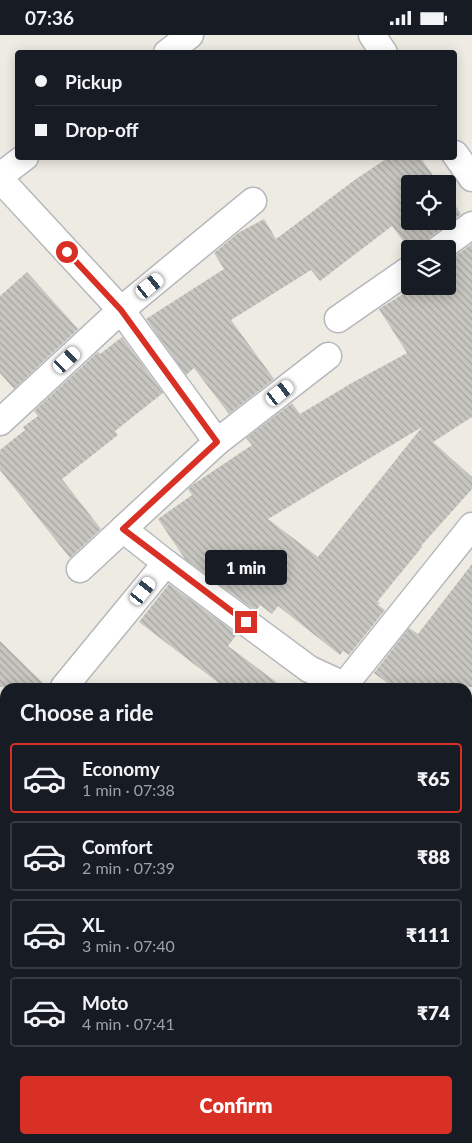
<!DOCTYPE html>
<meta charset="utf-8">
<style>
:root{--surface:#171b24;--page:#20242c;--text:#f1f3f6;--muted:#9ea1a6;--line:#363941;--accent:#d93025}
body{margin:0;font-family:Lato,sans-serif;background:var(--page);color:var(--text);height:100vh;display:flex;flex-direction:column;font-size:19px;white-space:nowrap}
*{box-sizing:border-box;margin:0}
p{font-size:16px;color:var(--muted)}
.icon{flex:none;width:28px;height:28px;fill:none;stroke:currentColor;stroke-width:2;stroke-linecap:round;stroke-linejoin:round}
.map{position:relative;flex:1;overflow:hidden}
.panel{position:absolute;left:0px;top:648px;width:472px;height:461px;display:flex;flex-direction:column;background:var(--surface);border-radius:15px 15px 0 0;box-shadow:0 2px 12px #0003}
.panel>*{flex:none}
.hud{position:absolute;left:15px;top:15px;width:442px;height:110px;border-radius:5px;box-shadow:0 2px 12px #0003;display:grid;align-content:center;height:110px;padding:0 20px;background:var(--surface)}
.tools{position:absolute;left:401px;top:140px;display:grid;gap:10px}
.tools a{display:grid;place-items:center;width:55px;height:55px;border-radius:5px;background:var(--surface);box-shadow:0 2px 12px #0003;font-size:25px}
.end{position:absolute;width:22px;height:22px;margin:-11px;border:6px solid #d93025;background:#fff;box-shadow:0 0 0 2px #fff}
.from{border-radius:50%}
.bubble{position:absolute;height:35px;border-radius:5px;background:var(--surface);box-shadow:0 2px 12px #0003;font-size:16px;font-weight:800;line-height:35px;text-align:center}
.car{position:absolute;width:15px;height:30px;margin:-15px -8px;border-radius:6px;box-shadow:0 0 4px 1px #0007;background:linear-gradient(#fff 24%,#345 0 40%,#fff 0 76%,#345 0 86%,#fff 0)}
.hud b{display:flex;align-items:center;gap:18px;height:48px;font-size:19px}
.hud b+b{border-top:1px solid var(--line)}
.hud i{width:12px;height:12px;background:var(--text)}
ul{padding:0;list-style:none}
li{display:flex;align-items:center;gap:15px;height:70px;margin:0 10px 8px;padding:0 10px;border:2px solid var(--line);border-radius:5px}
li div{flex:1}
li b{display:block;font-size:19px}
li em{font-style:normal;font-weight:800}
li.selected{border-color:var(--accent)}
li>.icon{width:45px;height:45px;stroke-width:1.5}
h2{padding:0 20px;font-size:22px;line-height:60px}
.primary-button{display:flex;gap:10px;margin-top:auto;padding:10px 20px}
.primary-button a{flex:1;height:58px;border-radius:5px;background:var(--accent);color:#fff;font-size:20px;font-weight:800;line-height:58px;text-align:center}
.status{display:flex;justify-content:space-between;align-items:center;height:35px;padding:0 25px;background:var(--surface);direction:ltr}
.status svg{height:14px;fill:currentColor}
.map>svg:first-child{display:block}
.building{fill:url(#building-back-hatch);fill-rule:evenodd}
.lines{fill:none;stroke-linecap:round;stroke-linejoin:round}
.minor-casing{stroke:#b5b8bd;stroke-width:29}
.minor{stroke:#fff;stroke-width:26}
.route{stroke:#d93025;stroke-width:6}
</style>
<div class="status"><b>07:36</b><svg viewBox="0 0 49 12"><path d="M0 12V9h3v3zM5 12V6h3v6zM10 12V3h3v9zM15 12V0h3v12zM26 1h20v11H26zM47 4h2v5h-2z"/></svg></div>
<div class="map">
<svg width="472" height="1108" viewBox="0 0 472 1108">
<defs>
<pattern id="building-back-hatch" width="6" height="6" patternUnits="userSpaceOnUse" patternTransform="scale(1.25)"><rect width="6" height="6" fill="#c8c6c0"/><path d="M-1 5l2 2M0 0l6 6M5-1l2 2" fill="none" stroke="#a5a4a0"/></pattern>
</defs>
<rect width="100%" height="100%" fill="#edebe2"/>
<g class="building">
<polygon points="389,122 420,122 439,149 410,149 410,186 448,186 448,160 461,179 430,202 426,207 424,214 410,214 410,215 392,191 320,246 311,235 231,285 274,344 229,379 194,333 186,340 146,284 224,234 214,218 238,198 264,184 276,204 356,144"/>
<path d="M472,209V382L433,407L472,442V454L421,511L422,512L377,567L380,568L378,570L385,575L349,620L343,616L340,620L278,571L272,579L260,570L256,576L185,524L158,484L192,460L188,454L191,451L252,410L246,403L292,368L300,379L350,349L407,318L379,274L416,251H448V226ZM422,392L318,522L268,484Z"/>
<polygon points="27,237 78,294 14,354 0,338 0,261"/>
<polygon points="122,302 163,358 115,396 118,400 62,444 101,494 70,523 0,435 0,415 25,395 23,392 38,381 34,376 98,317 100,319"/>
<polygon points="472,529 472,652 393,652 374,638 409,593 418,599"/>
<polygon points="169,549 237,599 228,611 283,652 224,652 139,587"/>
<polygon points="0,606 47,652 0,652"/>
</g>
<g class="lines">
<g class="minor-casing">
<g id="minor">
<polyline points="372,0 384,18"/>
<polyline points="167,18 190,0"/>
<polyline points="455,119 472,143"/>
<polyline points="0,141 25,122"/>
<polyline points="0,144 121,275 0,387"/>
<polyline points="439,214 472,190"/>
<polyline points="338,284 410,234"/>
<polyline points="217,407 328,321"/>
<polyline points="166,528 123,494 217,407 121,275 253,166"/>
<polyline points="80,534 123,494"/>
<polyline points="64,652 166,528 309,634 348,652"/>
<polyline points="343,652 472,491"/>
<polyline points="468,729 472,732"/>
<polyline points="0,731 5,725"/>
<polyline points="468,862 472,856"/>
<polyline points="0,893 5,898"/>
<polyline points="214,1104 218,1108"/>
<polyline points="281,1108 284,1104"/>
</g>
</g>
<use href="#minor" class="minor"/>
</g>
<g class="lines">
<polyline class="route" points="67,217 121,275 217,407 123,494 246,587"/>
</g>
</svg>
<div class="tools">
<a><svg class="icon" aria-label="locate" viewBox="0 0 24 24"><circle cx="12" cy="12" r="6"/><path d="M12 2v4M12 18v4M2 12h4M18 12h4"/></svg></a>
<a><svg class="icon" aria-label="layers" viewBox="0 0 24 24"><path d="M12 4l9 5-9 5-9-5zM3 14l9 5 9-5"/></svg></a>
</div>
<i class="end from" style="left:67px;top:217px"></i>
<i class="end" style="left:246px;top:587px"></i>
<div class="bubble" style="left:205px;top:515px;width:82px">1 min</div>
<i class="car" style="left:150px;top:251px;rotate:51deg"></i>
<i class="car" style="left:67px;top:325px;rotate:47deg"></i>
<i class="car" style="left:280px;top:358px;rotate:52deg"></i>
<i class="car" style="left:143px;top:556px;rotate:39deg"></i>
<div class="hud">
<b><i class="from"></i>Pickup</b>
<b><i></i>Drop-off</b>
</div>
<section class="panel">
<h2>Choose a ride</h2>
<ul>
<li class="selected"><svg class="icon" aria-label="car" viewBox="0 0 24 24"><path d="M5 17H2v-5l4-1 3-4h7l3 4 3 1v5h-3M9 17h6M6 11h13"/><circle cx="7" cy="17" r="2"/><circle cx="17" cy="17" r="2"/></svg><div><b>Economy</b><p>1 min · 07:38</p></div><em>₹65</em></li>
<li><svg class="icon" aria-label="car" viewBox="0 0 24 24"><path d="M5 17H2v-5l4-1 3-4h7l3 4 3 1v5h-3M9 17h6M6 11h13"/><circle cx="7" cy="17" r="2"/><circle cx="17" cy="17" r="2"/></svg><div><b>Comfort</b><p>2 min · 07:39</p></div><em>₹88</em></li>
<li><svg class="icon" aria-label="car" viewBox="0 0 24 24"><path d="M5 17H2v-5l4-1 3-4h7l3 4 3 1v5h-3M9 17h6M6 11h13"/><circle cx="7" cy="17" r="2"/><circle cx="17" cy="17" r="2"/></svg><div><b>XL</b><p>3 min · 07:40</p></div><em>₹111</em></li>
<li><svg class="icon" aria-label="car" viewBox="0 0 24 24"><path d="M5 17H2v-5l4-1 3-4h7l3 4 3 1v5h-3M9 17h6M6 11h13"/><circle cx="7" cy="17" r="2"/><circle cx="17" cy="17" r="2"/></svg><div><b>Moto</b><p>4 min · 07:41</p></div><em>₹74</em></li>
</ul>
<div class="primary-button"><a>Confirm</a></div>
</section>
</div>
